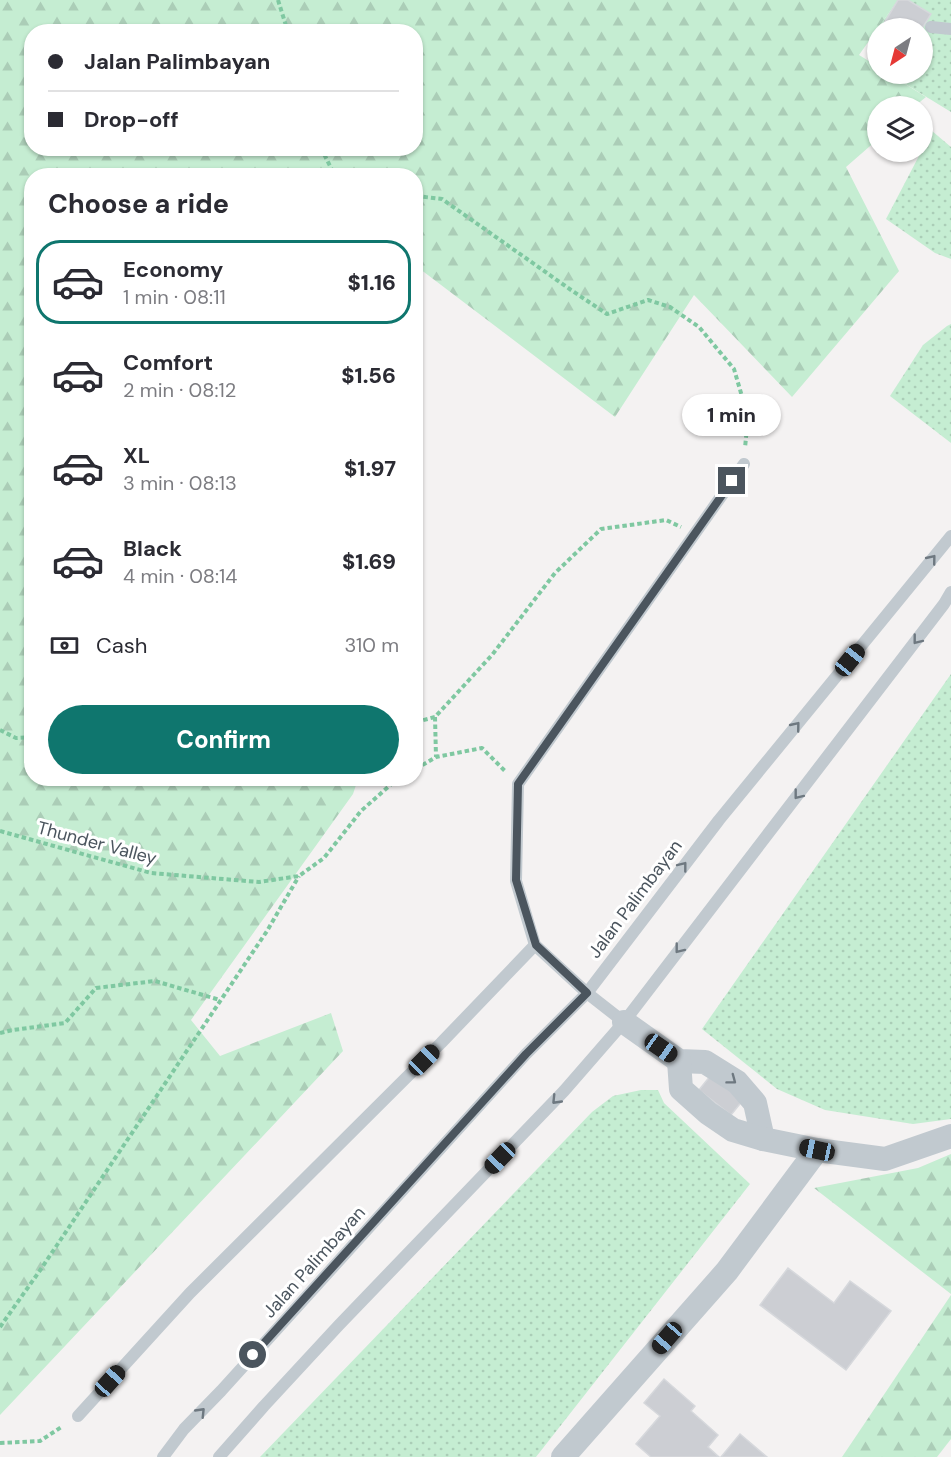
<!DOCTYPE html>
<meta charset="utf-8">
<style>
:root{--surface:#fff;--page:#f2f2f3;--text:#2b2b33;--muted:#7c7c81;--line:#e1e1e2;--accent:#0f766e}
body{margin:0;font-family:"DM Sans",sans-serif;background:var(--page);color:var(--text);height:100vh;display:flex;flex-direction:column;font-size:22px;white-space:nowrap}
*{box-sizing:border-box;margin:0}
p{font-size:20px;color:var(--muted)}
.icon{flex:none;width:33px;height:33px;fill:none;stroke:currentColor;stroke-width:2;stroke-linecap:round;stroke-linejoin:round}
.map{position:relative;flex:1;overflow:hidden}
.panel{position:absolute;left:24px;top:168px;width:399px;height:618px;display:flex;flex-direction:column;background:var(--surface);border-radius:24px;box-shadow:0 2px 4px #0004}
.panel>*{flex:none}
.banner{position:absolute;left:24px;top:24px;width:399px;height:132px;border-radius:24px;box-shadow:0 2px 4px #0004;display:grid;align-content:center;height:132px;padding:0 24px;background:var(--surface)}
.needle{width:39px;rotate:216deg}
.fabs{position:absolute;left:867px;top:18px;display:grid;gap:12px}
.fabs a{display:grid;place-items:center;width:66px;height:66px;border-radius:50%;background:var(--surface);box-shadow:0 2px 4px #0004;font-size:30px}
.end{position:absolute;width:27px;height:27px;margin:-14px;border:8px solid #4b555e;background:#fff;box-shadow:0 0 0 3px #fff}
.from{border-radius:50%}
.bubble{position:absolute;height:42px;border-radius:21px;background:var(--surface);box-shadow:0 2px 4px #0004;font-size:20px;font-weight:800;line-height:42px;text-align:center}
.car{position:absolute;width:18px;height:36px;margin:-18px -9px;border-radius:8px;box-shadow:0 0 4px 2px #0007;background:linear-gradient(#222 24%,#8ab4d8 0 40%,#222 0 76%,#8ab4d8 0 86%,#222 0)}
.banner b{display:flex;align-items:center;gap:21px;height:57px;font-size:22px}
.banner b+b{border-top:2px solid var(--line)}
.banner i{width:15px;height:15px;background:var(--text)}
ul{padding:0;list-style:none}
li{display:flex;align-items:center;gap:18px;height:84px;margin:0 12px 9px;padding:0 12px;border:3px solid transparent;border-radius:24px}
li div{flex:1}
li b{display:block;font-size:22px}
li em{font-style:normal;font-weight:800}
li.selected{border-color:var(--accent)}
li>.icon{width:54px;height:54px;stroke-width:1.5}
h2{padding:0 24px;font-size:27px;line-height:72px}
.pay{display:flex;align-items:center;gap:15px;height:66px;padding:0 24px;font-size:22px}
.pay p{margin-inline-start:auto}
.cta{display:flex;gap:12px;margin-top:auto;padding:12px 24px}
.cta a{flex:1;height:69px;border-radius:36px;background:var(--accent);color:#fff;font-size:24px;font-weight:800;line-height:69px;text-align:center}
.map>svg:first-child{display:block}
.grass{fill:url(#grass-dots)}
.forest{fill:url(#forest-firs);fill-rule:evenodd}
.building{fill:#ccced3;stroke:#d6d8dc;stroke-width:1.5}
.lines{fill:none;stroke-linecap:round;stroke-linejoin:round}
.path{stroke:#7fc8a1;stroke-width:4;stroke-dasharray:4.5 3;stroke-linecap:butt}
.lane{stroke:#c1c9cf;stroke-width:12}
.street{stroke:#c1c9cf;stroke-width:24}
.oneway{stroke:#6e7880}
.route{stroke:#4b555e;stroke-width:8}
.labels{text-anchor:middle;dominant-baseline:central;stroke-width:6;stroke-linejoin:round;paint-order:stroke}
.street-label{font-size:18px;fill:#4b555e;stroke:#fff}
</style>
<div class="map">
<svg width="951" height="1457" viewBox="0 0 951 1457">
<defs>
<pattern id="grass-dots" width="8" height="8" patternUnits="userSpaceOnUse" patternTransform="scale(1.5)"><rect width="8" height="8" fill="#c5edd2"/><path d="M2 2h.1M6 6h.1" fill="none" stroke="#abcdb7" stroke-width="1.8" stroke-linecap="round"/></pattern>
<pattern id="forest-firs" width="22" height="20" patternUnits="userSpaceOnUse" patternTransform="scale(1.5)"><rect width="22" height="20" fill="#c5edd2"/><path d="M5 1l3.5 6h-7zM16 11l3.5 6h-7z" fill="#abcdb7"/></pattern>
</defs>
<rect width="100%" height="100%" fill="#f4f2f2"/>
<g class="grass">
<polygon points="898,0 951,0 951,112 889,74 922,74 922,28 878,28"/>
<polygon points="932,131 951,147 951,259 935,253 886,219"/>
<polygon points="951,324 951,443 890,396 923,345 947,326"/>
<polygon points="951,674 951,1119 913,1124 825,1110 777,1089 702,1029"/>
<polygon points="641,1090 658,1090 664,1103 750,1184 536,1457 260,1457 592,1112 613,1096"/>
</g>
<g class="forest">
<path d="M0,0H898L859,55L877,66L878,74H889L926,97L915,106H878L877,140L846,167L899,271L792,397L694,295L615,417L416,266V176H32V778L358,779L353,794L191,1020L220,1056L331,1013L343,1051L0,1415ZM32,32H416V148H32Z"/>
<polygon points="951,1154 951,1294 814,1188 918,1168"/>
<polygon points="951,1295 951,1439 937,1457 842,1457"/>
</g>
<g class="building">
<polygon points="898,0 908,0 931,14 923,27 912,21 908,28 881,28"/>
<polygon points="711,1075 743,1100 731,1115 699,1090"/>
<polygon points="788,1268 834,1303 850,1281 891,1311 846,1370 760,1305"/>
<polygon points="664,1379 695,1406 691,1411 718,1435 708,1447 719,1457 651,1457 636,1444 660,1416 644,1403"/>
<polygon points="740,1434 767,1457 721,1457"/>
</g>
<g class="lines">
<g class="path">
<polyline points="278,0 288,32"/>
<polyline points="321,148 333,172 343,176"/>
<polyline points="416,196 442,199 571,290 607,314 648,300 670,307 699,327 734,369 748,417 745,448"/>
<polyline points="435,717 436,757"/>
<polyline points="416,722 435,717 492,655 555,573 601,529 666,520 681,527"/>
<polyline points="0,730 16,738 32,737"/>
<polyline points="416,769 436,757 482,748 506,772"/>
<polyline points="0,831 151,873 259,882 299,876 324,858 361,811 398,778"/>
<polyline points="0,1033 13,1030 65,1023 96,988 155,981 220,1000"/>
<polyline points="0,1327 41,1269 267,931 299,876"/>
<polyline points="0,1443 40,1441 63,1426"/>
</g>
<g class="lane">
<polyline points="931,27 951,29"/>
<polyline points="624,1022 587,993 535,945 516,881 518,784 744,464"/>
<polyline points="78,1416 190,1293 441,1043 535,945"/>
<polyline points="163,1457 184,1429 221,1391 526,1054 587,993 719,820 951,536"/>
<polyline points="219,1457 264,1406 339,1325 564,1091 624,1022 944,604 951,592"/>
</g>
<g class="street">
<polyline points="624,1022 679,1061 705,1062 737,1082 755,1103 763,1139"/>
<polyline points="679,1061 681,1089 708,1113 733,1130 763,1139 817,1150 885,1159 951,1136"/>
<polyline points="563,1457 727,1271 817,1150"/>
</g>
</g>
<defs><path id="oneway-chevron" d="M-2-3.5L2.5 0L-2 3.5" fill="none" stroke-width="1.6" stroke-linecap="round" stroke-linejoin="round" transform="scale(1.5)"/></defs>
<g class="oneway">
<use href="#oneway-chevron" transform="translate(932 559) rotate(-51)"/>
<use href="#oneway-chevron" transform="translate(917 640) rotate(128)"/>
<use href="#oneway-chevron" transform="translate(796 726) rotate(-51)"/>
<use href="#oneway-chevron" transform="translate(798 795) rotate(128)"/>
<use href="#oneway-chevron" transform="translate(683 866) rotate(-52)"/>
<use href="#oneway-chevron" transform="translate(679 949) rotate(128)"/>
<use href="#oneway-chevron" transform="translate(732 1080) rotate(37)"/>
<use href="#oneway-chevron" transform="translate(556 1100) rotate(134)"/>
<use href="#oneway-chevron" transform="translate(201 1412) rotate(-46)"/>
</g>
<g class="lines">
<polyline class="route" points="253,1355 526,1054 587,993 536,945 516,880 518,784 732,481"/>
</g>
<g class="labels">
<g class="street-label">
<text transform="translate(97 843) rotate(15)">Thunder Valley</text>
<text transform="translate(635 899) rotate(-53)">Jalan Palimbayan</text>
<text transform="translate(314 1262) rotate(-48)">Jalan Palimbayan</text>
</g>
</g>
</svg>
<div class="fabs">
<a><svg class="needle" viewBox="-14 -14 28 28"><path d="M0-13l5 13h-10z" fill="#e53935"/><path d="M0 13l5-13h-10z" fill="#7c7c81"/></svg></a>
<a><svg class="icon" aria-label="layers" viewBox="0 0 24 24"><path d="M12 4l9 5-9 5-9-5zM3 14l9 5 9-5"/></svg></a>
</div>
<i class="end from" style="left:253px;top:1355px"></i>
<i class="end" style="left:732px;top:481px"></i>
<div class="bubble" style="left:682px;top:394px;width:99px">1 min</div>
<i class="car" style="left:850px;top:660px;rotate:39deg"></i>
<i class="car" style="left:661px;top:1048px;rotate:125deg"></i>
<i class="car" style="left:424px;top:1060px;rotate:45deg"></i>
<i class="car" style="left:817px;top:1150px;rotate:282deg"></i>
<i class="car" style="left:500px;top:1158px;rotate:224deg"></i>
<i class="car" style="left:667px;top:1338px;rotate:221deg"></i>
<i class="car" style="left:110px;top:1381px;rotate:42deg"></i>
<div class="banner">
<b><i class="from"></i>Jalan Palimbayan</b>
<b><i></i>Drop-off</b>
</div>
<section class="panel">
<h2>Choose a ride</h2>
<ul>
<li class="selected"><svg class="icon" aria-label="car" viewBox="0 0 24 24"><path d="M5 17H2v-5l4-1 3-4h7l3 4 3 1v5h-3M9 17h6M6 11h13"/><circle cx="7" cy="17" r="2"/><circle cx="17" cy="17" r="2"/></svg><div><b>Economy</b><p>1 min · 08:11</p></div><em>$1.16</em></li>
<li><svg class="icon" aria-label="car" viewBox="0 0 24 24"><path d="M5 17H2v-5l4-1 3-4h7l3 4 3 1v5h-3M9 17h6M6 11h13"/><circle cx="7" cy="17" r="2"/><circle cx="17" cy="17" r="2"/></svg><div><b>Comfort</b><p>2 min · 08:12</p></div><em>$1.56</em></li>
<li><svg class="icon" aria-label="car" viewBox="0 0 24 24"><path d="M5 17H2v-5l4-1 3-4h7l3 4 3 1v5h-3M9 17h6M6 11h13"/><circle cx="7" cy="17" r="2"/><circle cx="17" cy="17" r="2"/></svg><div><b>XL</b><p>3 min · 08:13</p></div><em>$1.97</em></li>
<li><svg class="icon" aria-label="car" viewBox="0 0 24 24"><path d="M5 17H2v-5l4-1 3-4h7l3 4 3 1v5h-3M9 17h6M6 11h13"/><circle cx="7" cy="17" r="2"/><circle cx="17" cy="17" r="2"/></svg><div><b>Black</b><p>4 min · 08:14</p></div><em>$1.69</em></li>
</ul>
<div class="pay"><svg class="icon" aria-label="cash" viewBox="0 0 24 24"><path d="M3 7h18v10H3z"/><circle cx="12" cy="12" r="2"/></svg>Cash<p>310 m</p></div>
<div class="cta"><a>Confirm</a></div>
</section>
</div>
